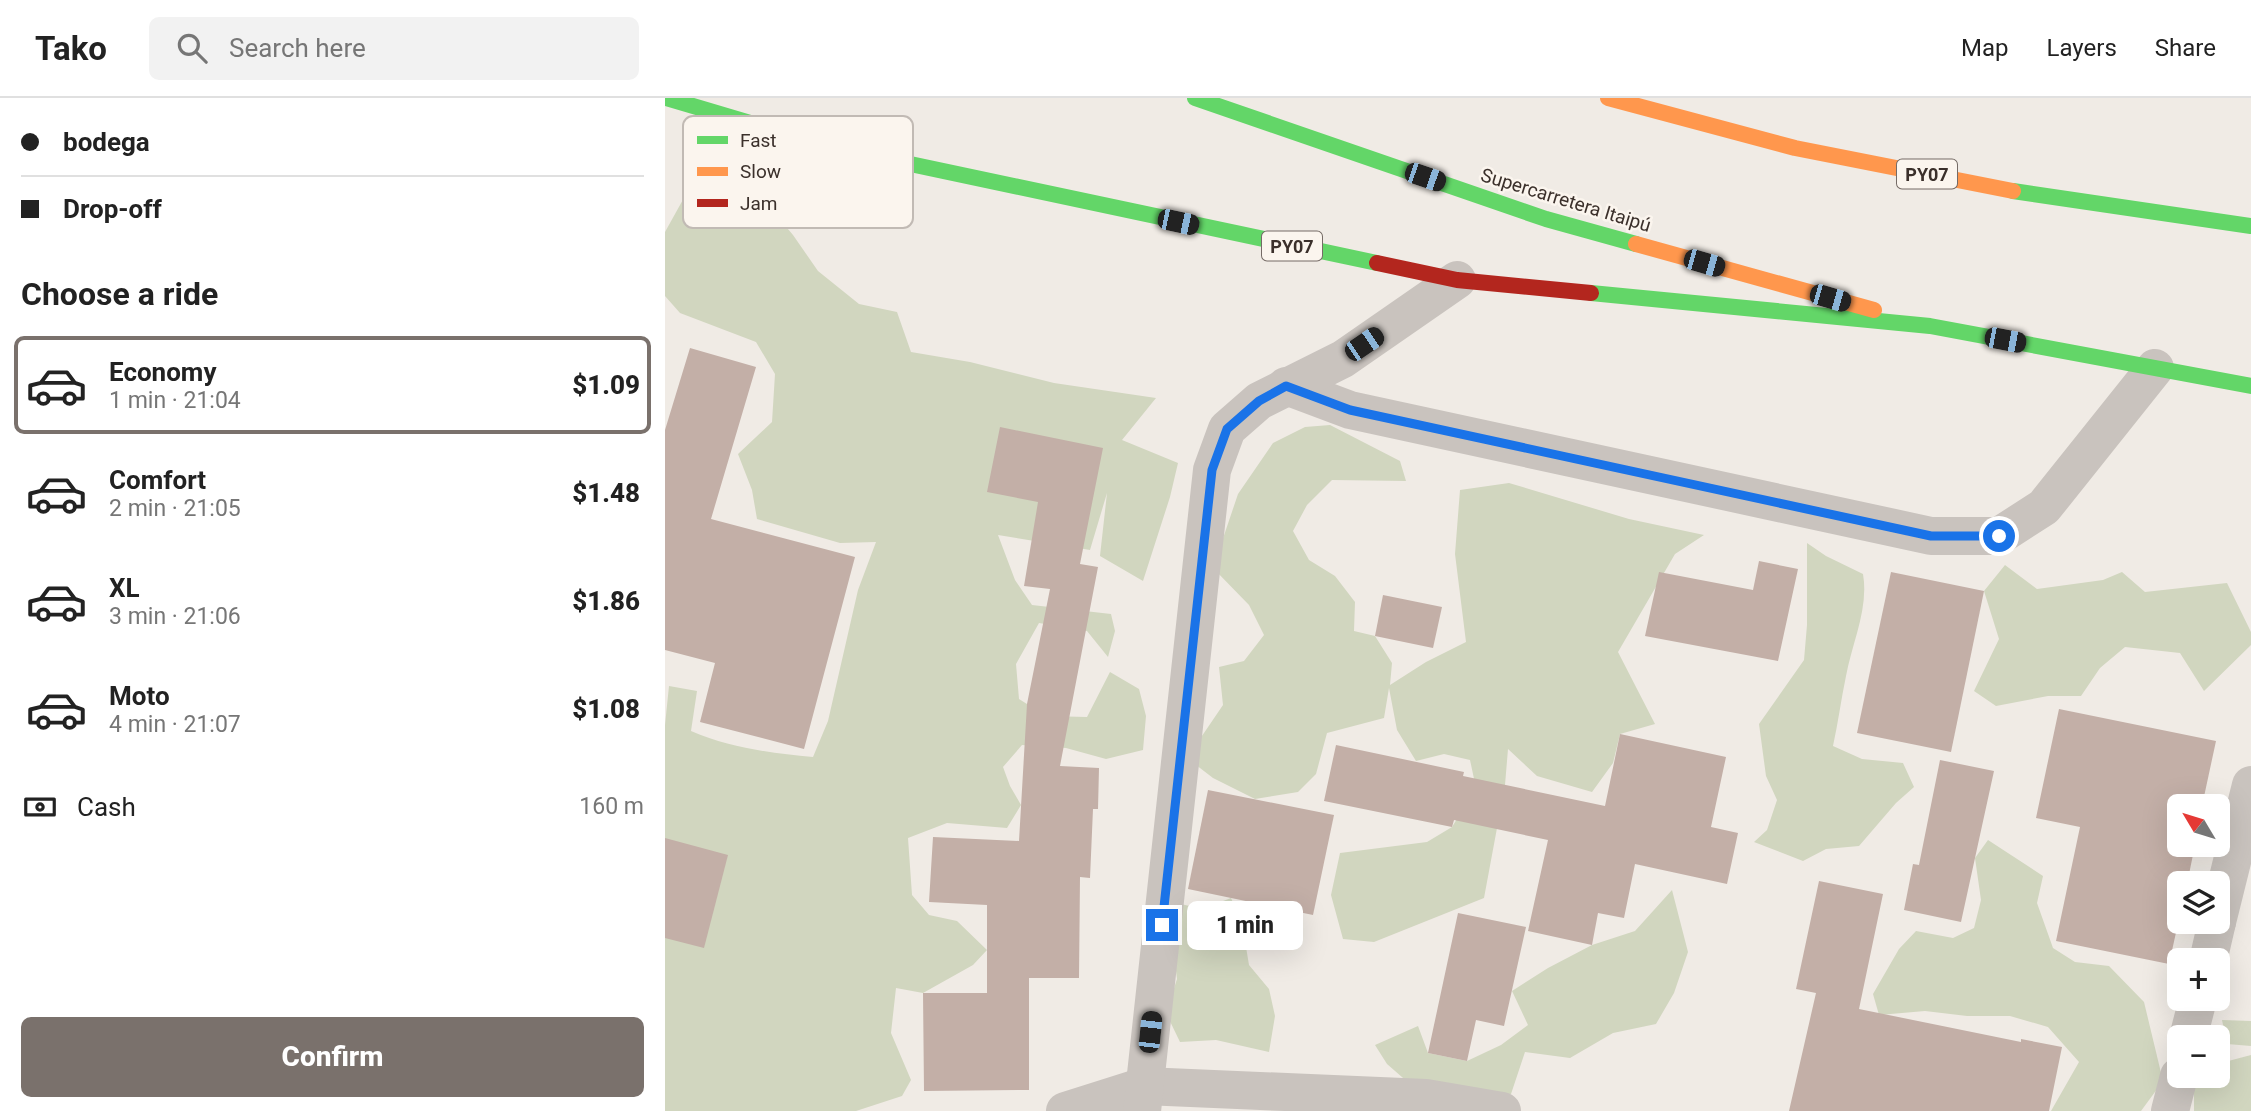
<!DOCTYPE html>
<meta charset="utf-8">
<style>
:root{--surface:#fff;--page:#f2f2f2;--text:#222;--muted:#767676;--line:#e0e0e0;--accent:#7a716c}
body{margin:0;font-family:Roboto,sans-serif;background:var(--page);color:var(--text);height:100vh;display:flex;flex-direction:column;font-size:26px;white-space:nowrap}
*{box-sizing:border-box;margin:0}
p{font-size:23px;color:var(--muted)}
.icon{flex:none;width:38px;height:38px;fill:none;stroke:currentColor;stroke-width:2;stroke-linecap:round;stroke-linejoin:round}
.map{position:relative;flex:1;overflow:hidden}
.panel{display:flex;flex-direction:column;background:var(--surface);width:665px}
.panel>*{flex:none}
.banner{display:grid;align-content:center;height:154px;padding:0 21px;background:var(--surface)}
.needle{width:46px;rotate:308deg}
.fabs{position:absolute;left:1502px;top:696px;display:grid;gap:14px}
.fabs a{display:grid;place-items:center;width:63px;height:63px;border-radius:10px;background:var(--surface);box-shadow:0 7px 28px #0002;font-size:35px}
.end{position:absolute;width:32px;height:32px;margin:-16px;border:9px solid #1a73e8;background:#fff;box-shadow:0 0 0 4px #fff}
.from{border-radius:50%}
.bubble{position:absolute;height:49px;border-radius:10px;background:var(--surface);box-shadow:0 7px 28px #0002;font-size:23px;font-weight:800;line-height:49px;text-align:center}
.car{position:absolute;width:21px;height:42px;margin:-21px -10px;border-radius:9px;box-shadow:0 0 5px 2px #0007;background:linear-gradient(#222 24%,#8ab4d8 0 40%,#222 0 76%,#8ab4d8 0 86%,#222 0)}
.banner b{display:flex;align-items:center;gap:24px;height:66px;font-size:26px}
.banner b+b{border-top:2px solid var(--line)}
.banner i{width:18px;height:18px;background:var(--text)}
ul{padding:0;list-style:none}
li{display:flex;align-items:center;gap:21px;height:98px;margin:0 14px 10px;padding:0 7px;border:4px solid transparent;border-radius:10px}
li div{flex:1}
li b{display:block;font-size:26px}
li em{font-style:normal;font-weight:800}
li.selected{border-color:var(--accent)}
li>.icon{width:63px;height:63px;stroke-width:1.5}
h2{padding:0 21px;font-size:32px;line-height:84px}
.pay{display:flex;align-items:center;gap:18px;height:77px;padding:0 21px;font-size:26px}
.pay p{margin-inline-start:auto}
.button{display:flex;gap:14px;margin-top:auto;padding:14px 21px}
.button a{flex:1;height:80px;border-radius:10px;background:var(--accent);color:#fff;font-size:28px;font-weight:800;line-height:80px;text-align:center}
header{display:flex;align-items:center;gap:42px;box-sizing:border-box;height:98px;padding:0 35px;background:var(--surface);border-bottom:2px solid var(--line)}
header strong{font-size:33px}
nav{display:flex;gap:38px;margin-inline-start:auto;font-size:24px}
.search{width:490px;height:63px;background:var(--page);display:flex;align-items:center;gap:18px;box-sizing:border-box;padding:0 24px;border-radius:10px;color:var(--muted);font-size:26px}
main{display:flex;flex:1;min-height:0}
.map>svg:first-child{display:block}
.green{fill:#d1d6bf}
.building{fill:#c3afa7}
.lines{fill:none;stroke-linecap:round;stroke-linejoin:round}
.street{stroke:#c9c3be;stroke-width:38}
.fast{stroke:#63d668;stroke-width:16}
.slow{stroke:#ff974d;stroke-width:16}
.jam{stroke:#b3261e;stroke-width:16}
.route{stroke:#1a73e8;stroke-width:9}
.labels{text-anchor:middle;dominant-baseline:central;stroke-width:5;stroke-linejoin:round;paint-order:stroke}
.shield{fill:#fbf5ee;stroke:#756b66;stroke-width:2}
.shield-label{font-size:18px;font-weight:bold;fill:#3b302b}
.street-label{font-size:19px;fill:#3b302b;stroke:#fbf5ee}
.key{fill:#fbf5ee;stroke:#c1bab4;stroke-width:2}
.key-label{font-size:19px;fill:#3b302b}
</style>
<header>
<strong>Tako</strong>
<div class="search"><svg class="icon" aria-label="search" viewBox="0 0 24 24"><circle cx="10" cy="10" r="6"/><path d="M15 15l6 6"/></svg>Search here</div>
<nav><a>Map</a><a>Layers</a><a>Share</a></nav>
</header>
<main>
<section class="panel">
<div class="banner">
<b><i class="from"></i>bodega</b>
<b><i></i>Drop-off</b>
</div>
<h2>Choose a ride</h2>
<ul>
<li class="selected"><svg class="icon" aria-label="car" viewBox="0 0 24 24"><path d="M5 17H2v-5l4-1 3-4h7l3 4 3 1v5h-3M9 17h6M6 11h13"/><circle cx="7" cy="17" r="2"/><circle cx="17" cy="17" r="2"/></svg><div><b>Economy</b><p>1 min · 21:04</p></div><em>$1.09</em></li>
<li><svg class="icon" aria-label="car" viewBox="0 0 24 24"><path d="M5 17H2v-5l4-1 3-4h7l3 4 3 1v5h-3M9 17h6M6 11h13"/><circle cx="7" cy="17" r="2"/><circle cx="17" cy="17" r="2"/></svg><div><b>Comfort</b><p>2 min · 21:05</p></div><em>$1.48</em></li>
<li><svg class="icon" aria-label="car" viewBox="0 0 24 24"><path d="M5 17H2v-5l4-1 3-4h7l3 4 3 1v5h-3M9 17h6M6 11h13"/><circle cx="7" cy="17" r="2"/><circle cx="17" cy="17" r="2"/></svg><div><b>XL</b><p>3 min · 21:06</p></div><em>$1.86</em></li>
<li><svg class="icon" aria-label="car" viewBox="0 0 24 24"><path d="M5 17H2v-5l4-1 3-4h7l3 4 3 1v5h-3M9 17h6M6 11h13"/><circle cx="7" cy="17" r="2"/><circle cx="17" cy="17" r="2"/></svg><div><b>Moto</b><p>4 min · 21:07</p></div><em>$1.08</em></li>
</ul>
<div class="pay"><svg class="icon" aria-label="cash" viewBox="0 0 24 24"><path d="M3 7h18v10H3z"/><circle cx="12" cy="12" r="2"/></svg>Cash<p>160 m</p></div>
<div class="button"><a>Confirm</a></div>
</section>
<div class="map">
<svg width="1586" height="1013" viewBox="0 0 1586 1013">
<rect width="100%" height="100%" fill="#f0ebe5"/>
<g class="green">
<path d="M80,80L128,137L153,173L194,206L232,214L246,254L305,264L389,285L491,300L457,342L513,365L505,399L478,483L435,458L442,395L425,452L333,437L350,482L367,507L446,516L450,533L443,559L422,533L374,525L351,566L354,601L381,618L422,619L445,574L474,591L481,618L478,652L441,661L401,650L357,647L338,669L345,688L356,707L342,730L282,725L243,740L247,797L264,817L292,823L322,852L308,867L258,895L231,890L226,935L246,982L237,998L191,1013H0V627L4,588L32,593L26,633C66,650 105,655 148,659L163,623L193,492L211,444L175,445L92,421L87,392L73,356L107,324L110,276L91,244L15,215L0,198V134L25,89Z"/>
<polygon points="665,327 735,363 741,383 667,382 642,407 628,433 644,462 670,478 690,504 689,533 710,538 727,565 725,587 761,564 801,544 790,456 795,392 844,385 964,421 1039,437 1010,456 953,554 990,626 955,636 948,665 927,694 872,678 843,651 840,687 819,800 709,844 678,841 666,797 675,755 762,744 787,729 811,690 805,662 779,656 751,663 732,632 724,590 719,620 662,635 651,676 633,694 590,701 548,680 522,660 558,607 554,569 579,563 599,537 584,507 548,470 573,396 608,345 640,329"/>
<path d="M1142,445L1161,458L1198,476C1204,510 1187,545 1181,578C1176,602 1173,625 1168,648L1197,661L1238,665L1249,689L1231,705L1194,748L1161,751L1138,763L1089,744L1102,732L1112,702L1101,678L1094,626L1139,562L1142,527Z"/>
<polygon points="1340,467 1372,491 1438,482 1457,474 1480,494 1562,485 1586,534 1586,547 1539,593 1515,555 1460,549 1435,570 1416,598 1383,598 1331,608 1309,593 1334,541 1319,493"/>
<polygon points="1323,742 1378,778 1372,805 1388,850 1410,864 1444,868 1479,904 1498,983 1476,1013 1386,1013 1414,964 1383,929 1345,918 1302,918 1260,913 1214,917 1208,896 1234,851 1251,833 1288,840 1309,830 1316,802 1310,760"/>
<polygon points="1007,792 1023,854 1009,895 991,926 948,935 905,960 860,954 846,996 761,1000 722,966 710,947 753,928 763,955 802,963 836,947 863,927 847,893 883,870 927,847 970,833"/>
<polygon points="566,800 577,825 584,867 604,891 610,918 604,954 551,942 515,944 501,915 512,881 507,843 516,806 537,811"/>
<polygon points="1557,922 1586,923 1586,948 1562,946"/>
<polygon points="1586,957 1586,1013 1529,1013 1529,978 1552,978 1552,966"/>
</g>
<g class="building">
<polygon points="25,250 91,269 46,421 190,459 139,651 35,624 50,565 0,552 0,332"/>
<polygon points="335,329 438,350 415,466 433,469 395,668 434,670 433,711 428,711 425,780 415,779 414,880 364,880 364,992 259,993 258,895 322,895 322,807 264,804 268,739 354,743 362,606 385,491 359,488 373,404 322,394"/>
<polygon points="1094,463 1133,471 1113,563 980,538 994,474 1088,492"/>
<polygon points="1226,474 1319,493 1286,654 1192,635"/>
<polygon points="718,497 777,509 768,550 710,538"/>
<polygon points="1394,611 1551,643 1537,708 1539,709 1514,709 1514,747 1530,747 1522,786 1514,786 1514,821 1504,866 1391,843 1415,729 1371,720"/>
<polygon points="955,636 1061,659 1046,729 1073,735 1062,786 970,766 959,820 933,815 927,847 863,833 883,742 789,722 787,729 659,703 671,647 799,674 798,678 940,708"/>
<polygon points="1275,662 1329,673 1296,824 1239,812 1248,766 1254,767"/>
<polygon points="543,692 669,717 648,817 523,791"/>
<polygon points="0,740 63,757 39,850 0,840"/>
<polygon points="1154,783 1218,796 1194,911 1356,944 1356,941 1397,949 1384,1013 1124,1013 1151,895 1131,891"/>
<polygon points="793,815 861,829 839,928 811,922 802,963 763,955"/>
</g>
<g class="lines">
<g class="street">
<polyline points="621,288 685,312 1266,438 1334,438 1379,409 1490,270"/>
<polyline points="1552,824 1586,687"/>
<polyline points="1543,863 1552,824"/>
<polyline points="1523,940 1533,901"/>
<polyline points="400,1013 479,988 761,1000 837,1013"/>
<polyline points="477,1013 547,372 562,331 594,303 678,261 792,182"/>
<polyline points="1505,1013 1514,978"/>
</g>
<g class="fast">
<polyline points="1,0 170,50 712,165"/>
<polyline points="530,0 881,121 971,146"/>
<polyline points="1348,93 1586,128"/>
<polyline points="926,195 1265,228 1586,288"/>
</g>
<g class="slow">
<polyline points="943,0 1130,50 1348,93"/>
<polyline points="971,146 1209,212"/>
</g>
<polyline class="jam" points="712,165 792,182 926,195"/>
</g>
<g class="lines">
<polyline class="route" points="497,827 547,372 562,331 594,303 621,288 685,312 1266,438 1334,438"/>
</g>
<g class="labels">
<g class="shield">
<rect x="1232" y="61.5" width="60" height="29" rx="5"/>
<rect x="597" y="133.5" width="60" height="29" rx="5"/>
</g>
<g class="shield-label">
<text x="1262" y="76">PY07</text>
<text x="627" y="148">PY07</text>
</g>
<g class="street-label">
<text transform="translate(901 102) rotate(17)">Supercarretera Itaipú</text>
</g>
</g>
<rect x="18" y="18" width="230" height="112" rx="10" class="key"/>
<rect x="32" y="38" width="31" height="8" fill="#63d668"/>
<rect x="32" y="69" width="31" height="9" fill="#ff974d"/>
<rect x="32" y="101" width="31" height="8" fill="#b3261e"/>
<g class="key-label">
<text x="75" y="49">Fast</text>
<text x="75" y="80">Slow</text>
<text x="75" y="112">Jam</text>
</g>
</svg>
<div class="fabs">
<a><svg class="needle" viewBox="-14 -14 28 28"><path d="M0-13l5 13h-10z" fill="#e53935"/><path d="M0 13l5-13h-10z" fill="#767676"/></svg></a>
<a><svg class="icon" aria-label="layers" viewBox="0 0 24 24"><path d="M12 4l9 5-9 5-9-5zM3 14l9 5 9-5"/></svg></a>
<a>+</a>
<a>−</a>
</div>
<i class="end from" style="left:1334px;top:438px"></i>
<i class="end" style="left:497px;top:827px"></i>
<div class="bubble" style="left:522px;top:803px;width:116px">1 min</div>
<i class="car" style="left:760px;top:79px;rotate:109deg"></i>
<i class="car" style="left:513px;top:124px;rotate:102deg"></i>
<i class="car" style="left:1039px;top:165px;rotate:106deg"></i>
<i class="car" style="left:1165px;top:200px;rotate:106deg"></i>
<i class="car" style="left:1340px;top:242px;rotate:101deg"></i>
<i class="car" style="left:699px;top:246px;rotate:56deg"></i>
<i class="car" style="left:485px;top:934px;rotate:6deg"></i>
</div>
</main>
